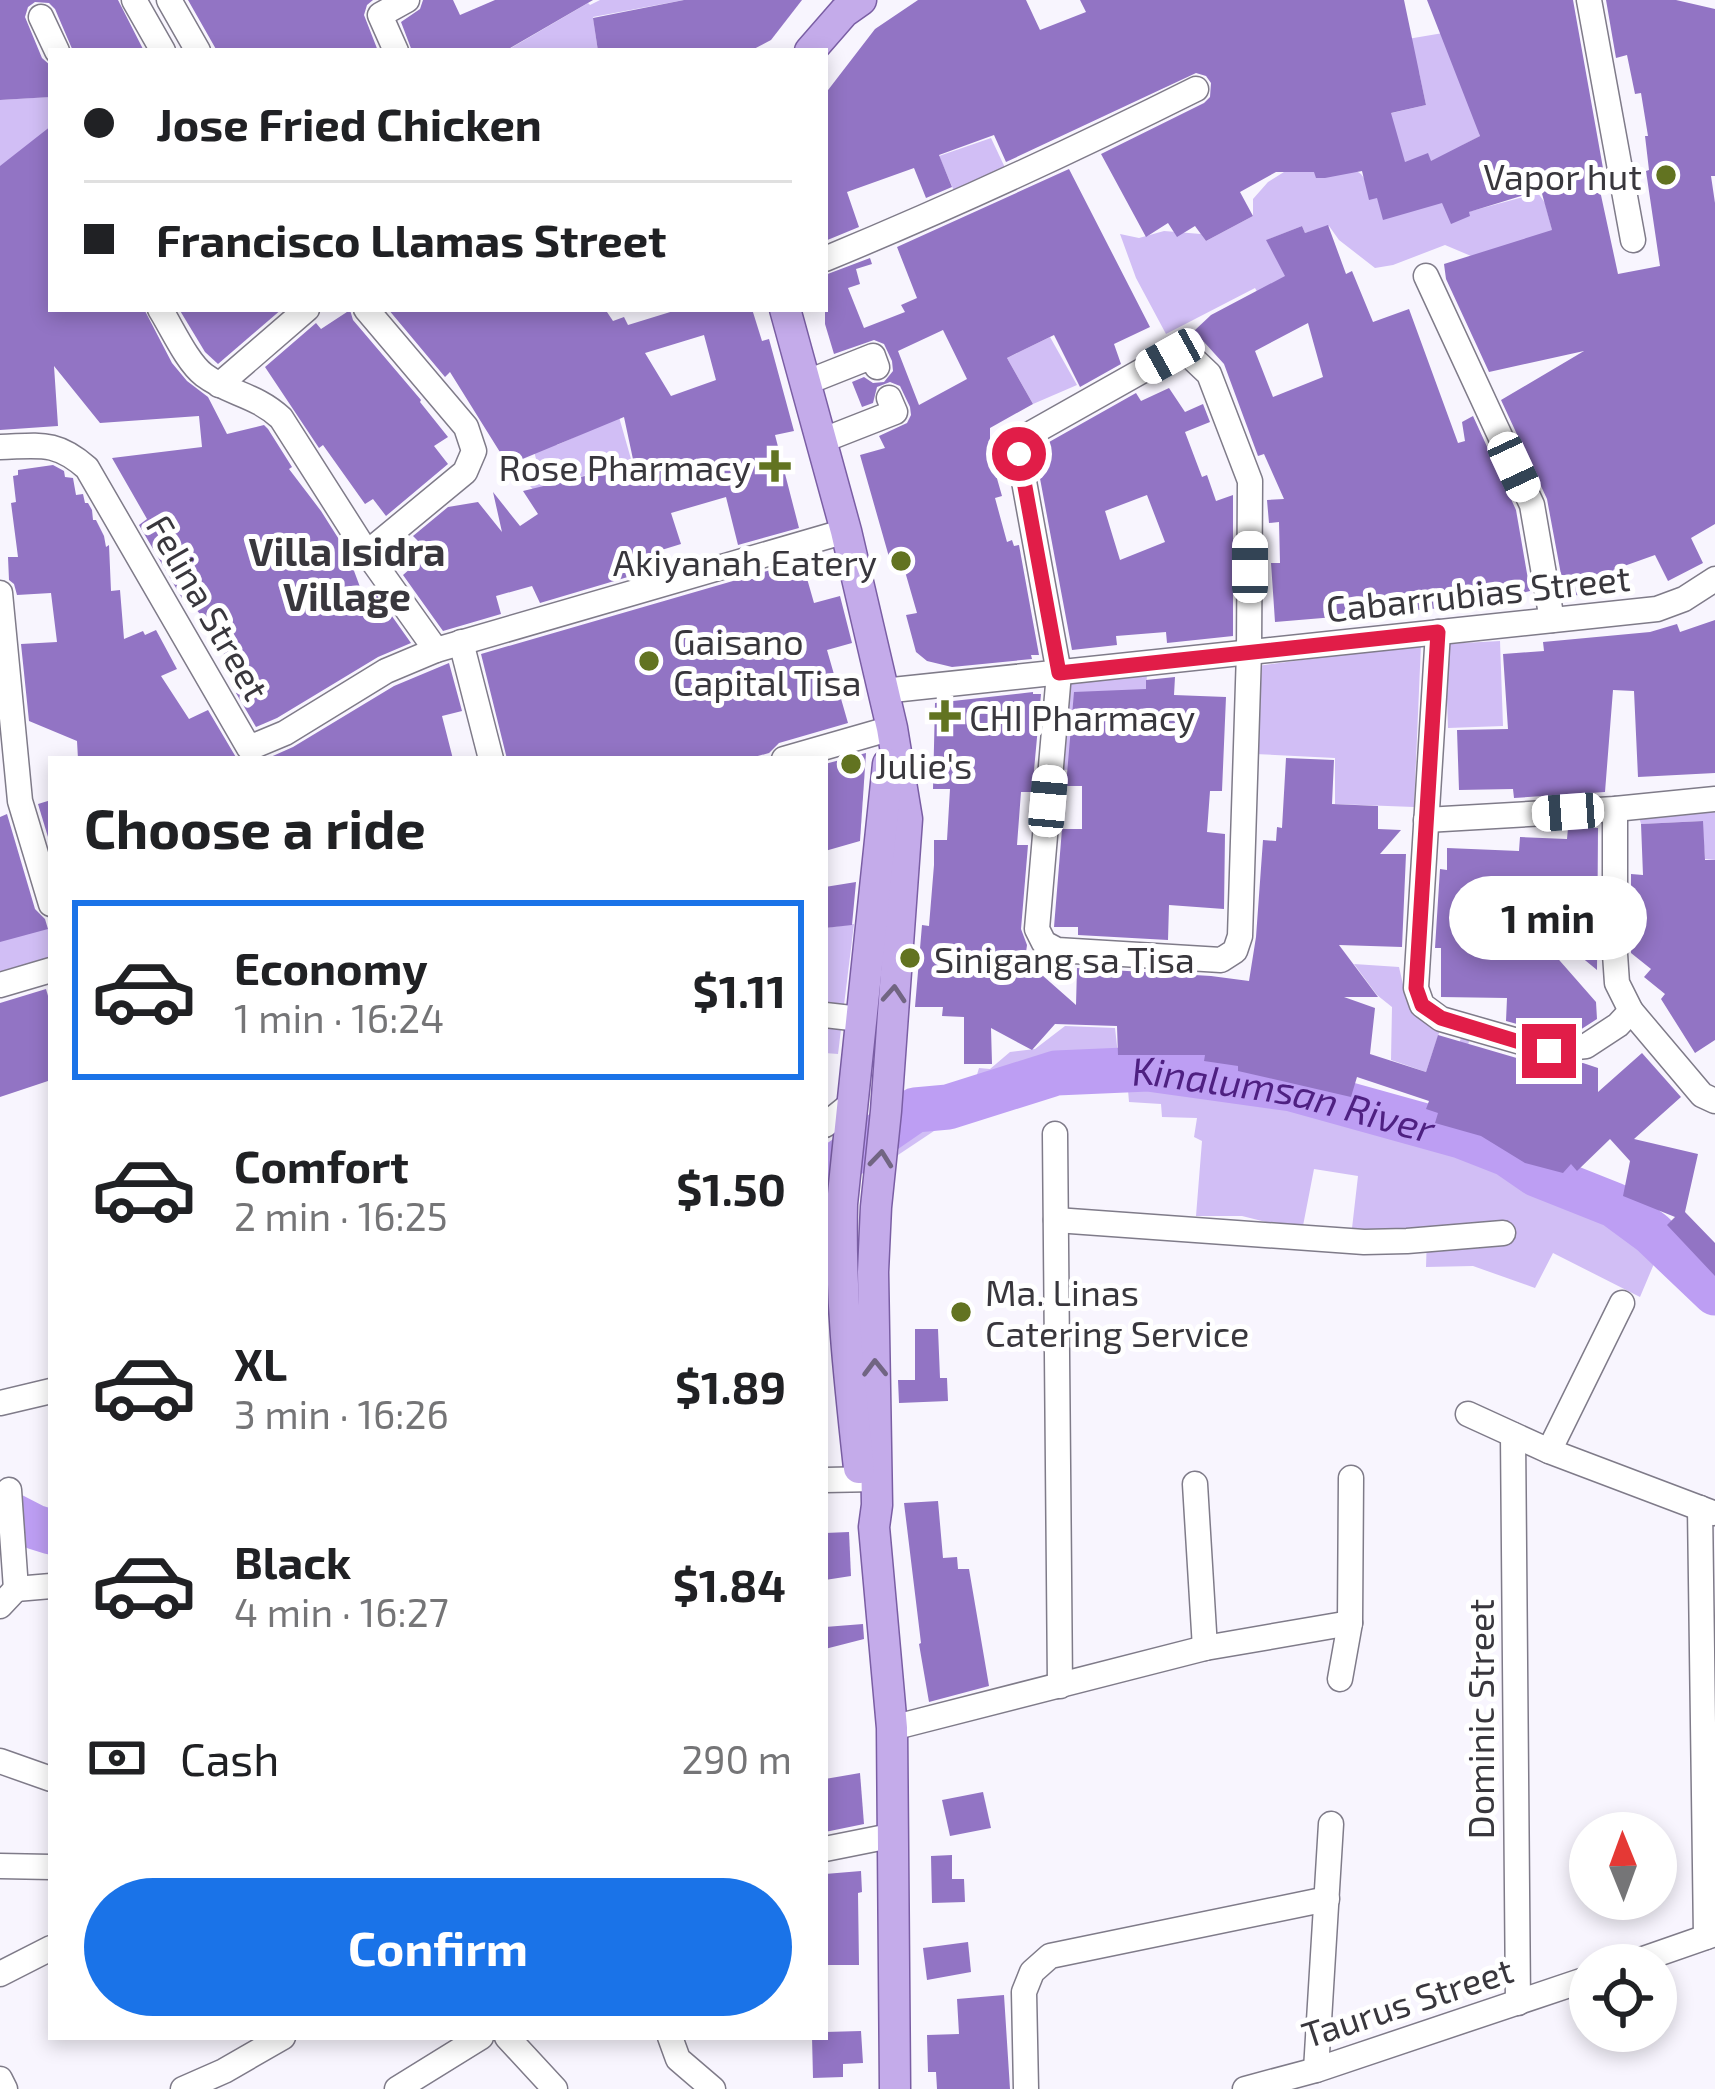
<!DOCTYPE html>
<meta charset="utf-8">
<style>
:root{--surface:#fff;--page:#f2f2f2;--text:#202124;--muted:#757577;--line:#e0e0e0;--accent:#1a73e8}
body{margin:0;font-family:"Exo 2",sans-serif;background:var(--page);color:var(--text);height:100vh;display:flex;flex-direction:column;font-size:45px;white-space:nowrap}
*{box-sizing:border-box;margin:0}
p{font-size:39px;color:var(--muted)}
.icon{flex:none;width:66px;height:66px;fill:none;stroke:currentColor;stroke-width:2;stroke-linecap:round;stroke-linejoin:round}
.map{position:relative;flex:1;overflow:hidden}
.side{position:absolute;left:48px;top:756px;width:780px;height:1284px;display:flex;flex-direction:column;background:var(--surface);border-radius:0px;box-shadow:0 6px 18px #0003}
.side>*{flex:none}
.guide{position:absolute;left:48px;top:48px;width:780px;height:264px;border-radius:0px;box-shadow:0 6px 18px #0003;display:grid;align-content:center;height:264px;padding:0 36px;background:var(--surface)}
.needle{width:78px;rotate:359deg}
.tools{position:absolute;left:1569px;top:1812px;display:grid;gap:24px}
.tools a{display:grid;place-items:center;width:108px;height:108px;border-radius:50%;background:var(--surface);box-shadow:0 6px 18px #0003;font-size:60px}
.end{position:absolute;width:54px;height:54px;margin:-27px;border:15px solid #e11d48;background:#fff;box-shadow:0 0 0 6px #fff}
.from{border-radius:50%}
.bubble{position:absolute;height:84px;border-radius:42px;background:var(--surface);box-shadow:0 6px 18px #0003;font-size:39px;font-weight:700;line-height:84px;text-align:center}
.car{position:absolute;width:36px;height:72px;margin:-36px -18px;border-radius:15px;box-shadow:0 0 9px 3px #0007;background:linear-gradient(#fff 24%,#345 0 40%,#fff 0 76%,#345 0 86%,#fff 0)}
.guide b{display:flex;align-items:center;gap:42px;height:114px;font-size:45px}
.guide b+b{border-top:3px solid var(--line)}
.guide i{width:30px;height:30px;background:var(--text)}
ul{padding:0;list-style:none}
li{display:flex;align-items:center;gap:36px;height:180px;margin:0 24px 18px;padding:0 12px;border:6px solid transparent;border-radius:0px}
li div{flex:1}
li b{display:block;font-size:45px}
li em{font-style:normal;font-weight:700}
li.selected{border-color:var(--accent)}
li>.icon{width:108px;height:108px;stroke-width:1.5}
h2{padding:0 36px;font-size:54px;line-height:144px}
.pay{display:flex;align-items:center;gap:30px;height:132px;padding:0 36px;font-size:45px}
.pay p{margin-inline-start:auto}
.action{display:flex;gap:24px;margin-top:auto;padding:24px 36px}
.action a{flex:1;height:138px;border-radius:72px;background:var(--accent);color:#fff;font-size:48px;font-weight:700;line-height:138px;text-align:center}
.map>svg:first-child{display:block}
.green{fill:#d1bef5}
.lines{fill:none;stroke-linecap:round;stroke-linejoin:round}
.river{stroke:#bd9ef3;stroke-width:45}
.building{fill:#9274c4;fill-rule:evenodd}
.minor-casing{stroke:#7f7b89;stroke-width:27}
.major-casing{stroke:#7a5ea4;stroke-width:33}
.minor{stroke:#fff;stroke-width:24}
.major{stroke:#c4abea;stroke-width:30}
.oneway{stroke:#716582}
.route{stroke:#e11d48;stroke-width:15}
.poi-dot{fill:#627321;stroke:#fff;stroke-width:4.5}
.labels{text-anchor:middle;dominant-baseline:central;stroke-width:10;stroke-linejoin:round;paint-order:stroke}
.poi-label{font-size:36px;fill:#39373d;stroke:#fff;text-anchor:start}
.street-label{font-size:36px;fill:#39373d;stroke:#fff}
.neighbourhood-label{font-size:39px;font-weight:bold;fill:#39373d;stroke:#fff}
.water-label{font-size:39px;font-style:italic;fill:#4e2081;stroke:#fff}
</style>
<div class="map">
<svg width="1715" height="2089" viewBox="0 0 1715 2089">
<rect width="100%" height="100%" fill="#f8f5fe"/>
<g class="green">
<polygon points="600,0 684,0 593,17 598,51 506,51 588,3 590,5"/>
<polygon points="1449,32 1480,136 1463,145 1464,213 1538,193 1545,203 1554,237 1471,256 1445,245 1393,265 1375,268 1339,240 1329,226 1305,233 1302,226 1267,240 1295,294 1267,309 1255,288 1166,334 1136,278 1120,234 1139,238 1164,231 1201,234 1206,241 1253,216 1253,199 1268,182 1284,172 1314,172 1349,166 1361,174 1386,208 1379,116 1426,105 1419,72 1384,43"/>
<polygon points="49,97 51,126 0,174 0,100"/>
<polygon points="991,138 1008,174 957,198 939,156"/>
<polygon points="1050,337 1077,385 1033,404 1007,358"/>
<polygon points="619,417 633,466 610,480 605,471 578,477 578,482 541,498 530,486 535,479 526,471 536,459 527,423 557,445"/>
<polygon points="1500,641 1503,726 1448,728 1445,644"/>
<polygon points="1421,644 1414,807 1335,804 1335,758 1255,754 1257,666"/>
<polygon points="1147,673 1143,768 1057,770 1061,683"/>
<polygon points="1715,810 1715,860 1705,859 1702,821 1641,824 1639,817"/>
<polygon points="0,905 48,929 51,940 51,964 0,979"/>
<polygon points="854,924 838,1054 825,1053 825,928"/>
<polygon points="1354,964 1399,967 1407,1002 1470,1038 1460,1073 1450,1070 1461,1038 1440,1030 1426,1072 1391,1060 1392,1007 1377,995"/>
<polygon points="1065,1026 1115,1028 1118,1055 1129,1061 1205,1066 1350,1096 1355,1084 1432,1115 1431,1127 1507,1154 1536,1174 1552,1181 1579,1178 1648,1206 1696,1259 1679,1277 1656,1259 1640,1297 1553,1253 1535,1288 1473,1266 1426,1267 1427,1235 1351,1237 1358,1176 1314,1169 1302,1231 1242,1216 1196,1216 1202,1141 1194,1137 1197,1118 1162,1117 1161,1104 1129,1102 1128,1090 1062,1089 1024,1095 955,1117 898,1155 903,1111 919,1110 927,1101 972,1091 979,1068 990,1069 1010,1052 1035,1049"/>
</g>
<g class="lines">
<g class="river">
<path id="s1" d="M825,1172L915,1110L948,1107L1056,1073L1148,1069L1292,1089L1461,1136L1507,1154L1536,1174L1614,1205L1652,1233L1715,1293"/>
<polyline points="0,1509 35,1527 51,1532"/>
</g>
</g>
<g class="building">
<polygon points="0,0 118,0 144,51 73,51 55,9 49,3 35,2 28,7 25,17 42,58 51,66 51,97 0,100"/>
<polygon points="188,0 373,0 367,5 364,15 378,51 217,51"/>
<polygon points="423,0 453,0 460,15 495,0 593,0 505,51 412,51 401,22 420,9"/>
<polygon points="684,0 802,0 771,40 750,51 598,51 593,18"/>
<polygon points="918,0 1026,0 1040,30 1086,12 1080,0 1404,0 1426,105 1391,113 1405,162 1428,153 1431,161 1480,136 1427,0 1573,0 1606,185 1599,186 1618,274 1660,266 1646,171 1649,170 1645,136 1648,136 1641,93 1635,94 1627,55 1616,58 1606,0 1676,0 1715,9 1715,176 1711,176 1715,203 1715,524 1691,538 1703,563 1668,581 1655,555 1613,570 1624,592 1565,596 1547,499 1501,400 1584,351 1489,372 1446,279 1444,264 1552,230 1541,190 1469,212 1470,216 1451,224 1442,203 1383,220 1377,198 1369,200 1362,171 1325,178 1316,178 1314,172 1276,172 1240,192 1253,216 1206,241 1195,226 1177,237 1168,223 1146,237 1101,154 1204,103 1210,97 1211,83 1206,76 1196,73 1006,162 994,135 939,155 952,187 926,198 914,168 847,192 859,227 825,241 825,94 875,29"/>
<polygon points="51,126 51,309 144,309 172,363 187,381 208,397 227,434 264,425 268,429 292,467 289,469 321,511 347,552 363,595 372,588 411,643 378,657 277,718 256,727 236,693 248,686 222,652 226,648 214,631 190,602 186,605 139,525 147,519 112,458 202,447 199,416 100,423 54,366 58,426 0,430 0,166"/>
<path d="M1069,169L1150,327L1114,344L1121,364L1080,387L1054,335L1007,358L1033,404L990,428V454L1002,496L995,498L1007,542L1012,540L1014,546L1019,545L1039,655H1031L1032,659L952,667L927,661L916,652L906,615L917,613L904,568L893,571L860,455L885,448L879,436L907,423L911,415L910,407L900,386L890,382L877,387L873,403L862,407L852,382L864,377L873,383L884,382L893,371L892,361L884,344L874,340L834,354L825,324V275L870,258L872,264L856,269L860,284L848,288L864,328L905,312L901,305L917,298L897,247ZM943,330L967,379L919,405L898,351Z"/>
<path d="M1328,225L1346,274L1352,271L1373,322L1409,309L1458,443L1465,441L1462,422L1473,416L1516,510L1530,591L1478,605L1275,622L1271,563H1280L1279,522L1269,523L1267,500L1284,499L1264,454L1258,456L1224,364L1194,331L1211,315L1285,276L1266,240L1302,226L1305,233ZM1308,323L1323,377L1273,397L1255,351Z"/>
<polygon points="179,309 282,309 218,364 205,352"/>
<path d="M388,309H605L613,321L624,317L628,325L680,309H752L762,341L769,339L794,431L775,435L799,528L738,545L726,497L671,513L681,544L642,556L648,571L540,603L532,586L496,596L501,614L443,631L403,575L429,552L413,536L448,507L478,502L502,532L493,492L520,526L538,514L523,491L634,464L624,417L508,465L450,372L445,377ZM704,335L716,380L671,396L645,353Z"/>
<polygon points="350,310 353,320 421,400 420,402 448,437 434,446 448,464 386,516 373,499 365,504 323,445 319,448 265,367 316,323 321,329"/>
<path d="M1169,388L1185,412L1203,404L1210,422L1185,432L1202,477L1207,475L1216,501L1233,495V636L1167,643L1166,632L1116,636L1117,645L1072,650L1036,457L1042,446L1136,393L1141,401ZM1147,495L1165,542L1120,560L1105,511Z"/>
<polygon points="53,465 64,471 65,477 73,478 76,495 83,494 85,503 88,503 92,510 93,520 96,520 104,536 106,547 109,545 111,591 120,590 124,639 143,631 145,635 156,630 177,669 161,676 189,719 208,710 237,759 78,759 77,741 29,721 21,644 57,642 51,593 17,595 14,584 9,580 8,557 18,557 11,503 16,502 13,476 18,475 18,470"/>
<polygon points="802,561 814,603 840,596 852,643 827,650 848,723 779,743 769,753 747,759 507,759 481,654"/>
<polygon points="1715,620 1715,773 1638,777 1634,691 1613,690 1605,792 1514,798 1513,789 1459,790 1457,730 1508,729 1503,654 1544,651 1543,642 1650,632 1677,624 1680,632"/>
<polygon points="449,663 462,711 442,716 453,759 266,759 293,747 394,686"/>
<polygon points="1175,677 1174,695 1226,697 1222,791 1210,791 1207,832 1225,834 1224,909 1169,905 1168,940 1078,935 1078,927 1054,927 1062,829 1082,829 1082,786 1066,786 1074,692 1146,689 1146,680"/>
<polygon points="1033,692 1033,694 1041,694 1032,792 1021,792 1017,845 1028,845 1021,929 1027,945 1025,960 1076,1005 1077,968 1211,976 1249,981 1256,937 1263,840 1276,841 1277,827 1282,828 1286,758 1334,760 1332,804 1378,806 1378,829 1401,830 1380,854 1406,854 1402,947 1339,945 1378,997 1344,997 1375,1008 1370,1054 1426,1072 1438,1035 1544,1066 1583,1063 1598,1068 1598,1092 1642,1053 1681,1097 1634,1139 1698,1154 1685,1212 1715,1243 1715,1276 1667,1225 1675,1217 1623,1196 1630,1161 1610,1139 1577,1171 1571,1164 1563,1173 1525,1163 1481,1136 1435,1123 1438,1113 1426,1109 1429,1101 1357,1077 1351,1097 1238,1071 1238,1066 1204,1061 1205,1055 1118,1055 1117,1026 1055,1024 1032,1050 991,1028 992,1064 964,1064 964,1017 942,1016 943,1007 915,1007 922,925 929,926 934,865 934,840 947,840 950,789 933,789 935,703"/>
<polygon points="866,753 860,841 825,851 825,764"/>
<polygon points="51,800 51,847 38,804"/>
<polygon points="7,814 35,909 45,919 48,929 0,942 0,817"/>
<polygon points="1703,821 1705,860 1715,860 1715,1040 1695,1053 1661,999 1665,994 1644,977 1651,969 1631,953 1631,874 1643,875 1641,824"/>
<polygon points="1568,828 1598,828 1597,970 1563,942 1553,953 1596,1002 1597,1019 1580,1030 1550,1033 1506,1021 1507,998 1441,997 1441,948 1435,948 1440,869 1447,870 1447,848 1519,851 1520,837 1567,839"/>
<polygon points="856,882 852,925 825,928 825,887"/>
<polygon points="46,989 51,1006 51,1080 0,1097 0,1003"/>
<polygon points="915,1329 938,1329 940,1378 947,1378 948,1401 899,1403 898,1380 915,1380"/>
<polygon points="938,1501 943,1558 957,1557 958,1569 969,1569 989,1686 929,1702 919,1644 921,1643 904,1503"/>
<polygon points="849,1532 851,1576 825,1580 825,1533"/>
<polygon points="863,1624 864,1639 825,1649 825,1627"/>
<polygon points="860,1773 864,1824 825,1832 825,1779"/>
<polygon points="983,1792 991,1828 950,1836 942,1800"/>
<polygon points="952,1855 952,1879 964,1879 965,1902 932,1903 931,1856"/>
<polygon points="861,1871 862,1892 858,1893 859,1965 825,1965 825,1874"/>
<polygon points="968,1942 971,1972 927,1980 923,1948"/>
<polygon points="1004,1995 1010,2089 937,2089 936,2072 928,2072 927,2035 959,2034 957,1999"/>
<polygon points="861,2031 863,2063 843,2064 843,2077 813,2078 812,2037 825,2037 825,2032"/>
</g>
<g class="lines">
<g class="minor-casing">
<g id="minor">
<polyline points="134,0 163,51"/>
<polyline points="169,0 198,51"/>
<polyline points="1589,0 1633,240"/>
<polyline points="41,17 57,51"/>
<polyline points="396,51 380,15 407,0"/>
<path d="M825,259C951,207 1074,150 1196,89"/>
<polyline points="1426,276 1532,505 1552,620"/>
<path d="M160,309C172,328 187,362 204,375C229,394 255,394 281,418L367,553L436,650"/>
<polyline points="366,309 466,427 474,451 465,472 367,553"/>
<polygon points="1170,355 1190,356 1209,374 1250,481 1249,652 1240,936 1235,951 1221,960 1057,950 1044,943 1037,929 1059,673 1019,454 1030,434"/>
<polyline points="805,383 873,356 877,367"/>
<polyline points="219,385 307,309"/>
<polyline points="821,441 895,412 889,398"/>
<path d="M0,447C39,446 55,440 87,468L249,748L285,733L386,671L436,650L846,531"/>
<polyline points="0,593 20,801 51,904"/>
<polyline points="1438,632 1416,988 1422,1005 1441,1019 1549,1050 1586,1046 1618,1025 1631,1011"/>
<polyline points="461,642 491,759"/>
<polyline points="883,691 1657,609 1684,599 1715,579"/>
<polyline points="784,759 892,728"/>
<polyline points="1615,809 1615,954 1617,983 1631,1011 1702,1095 1715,1101"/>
<polyline points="1426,820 1615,809 1715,799"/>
<polyline points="0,985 51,970"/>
<polyline points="825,1015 860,1019"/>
<polyline points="825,1125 851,1104"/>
<polyline points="1055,1134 1060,1686"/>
<polyline points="1056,1220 1364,1242 1407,1241 1503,1233"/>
<polyline points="0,1403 51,1391"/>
<polyline points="1468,1414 1549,1451 1713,1513"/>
<polyline points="1513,1435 1518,2003"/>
<polyline points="1549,1451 1622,1303"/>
<polyline points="825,1480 876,1479"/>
<polyline points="1195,1484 1205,1648"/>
<polyline points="9,1490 16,1589"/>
<polyline points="1700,1508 1706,1937"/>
<polyline points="16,1589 51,1586"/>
<polyline points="0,1606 16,1589"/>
<polyline points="1340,1679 1350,1623 1351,1478"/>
<polyline points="892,1728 1205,1648 1350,1623"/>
<polyline points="0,1761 51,1779"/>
<polyline points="825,1849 895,1835"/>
<polyline points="0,1866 51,1867"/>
<polyline points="1626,1965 1715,1934"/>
<polyline points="0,1974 51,1948"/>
<polyline points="507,2037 555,2089"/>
<polyline points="670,2037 678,2059 713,2089"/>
<polyline points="1316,2070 1331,1824"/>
<polyline points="0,2079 5,2089"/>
<polyline points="183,2089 224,2071 283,2037"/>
<polyline points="397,2089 481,2037"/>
<polyline points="1026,2089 1024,1992 1032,1972 1050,1956 1327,1899"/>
<polyline points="1245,2089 1316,2070 1590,1978"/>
</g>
</g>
<g class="major-casing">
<g id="major">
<polyline points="810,51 844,12 861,0"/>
<polyline points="785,309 846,531 892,728 907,819 886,1111 876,1207 873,1272 877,1505 874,1527 892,1728 895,2089"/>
<path d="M859,1468C849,1377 840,1296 842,1204L888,764"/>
</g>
</g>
<use href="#minor" class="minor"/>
<use href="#major" class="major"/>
</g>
<defs><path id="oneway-chevron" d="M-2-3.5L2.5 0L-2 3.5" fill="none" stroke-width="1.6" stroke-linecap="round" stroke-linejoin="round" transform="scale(3)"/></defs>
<g class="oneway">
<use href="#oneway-chevron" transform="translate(894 994) rotate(-86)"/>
<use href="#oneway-chevron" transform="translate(881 1159) rotate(-84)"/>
<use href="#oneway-chevron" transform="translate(875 1368) rotate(-91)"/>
</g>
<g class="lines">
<polyline class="route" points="1019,454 1059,673 1438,632 1416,988 1422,1005 1441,1018 1549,1051"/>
</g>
<g class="poi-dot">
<circle cx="1666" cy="175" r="12"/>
<path d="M769 448h12v12h12v12h-12v12h-12v-12h-12v-12h12z"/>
<circle cx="901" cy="561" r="12"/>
<circle cx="649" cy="661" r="12"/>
<path d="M939 698h12v12h12v12h-12v12h-12v-12h-12v-12h12z"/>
<circle cx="851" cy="764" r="12"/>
<circle cx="910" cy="958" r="12"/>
<circle cx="961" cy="1312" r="12"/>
</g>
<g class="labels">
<g class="poi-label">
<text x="1642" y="175" text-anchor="end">Vapor hut</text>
<text x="751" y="466" text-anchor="end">Rose Pharmacy</text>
<text x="877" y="561" text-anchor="end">Akiyanah Eatery</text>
<text x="673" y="640">Gaisano<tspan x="673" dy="41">Capital Tisa</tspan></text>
<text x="969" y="716">CHI Pharmacy</text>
<text x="875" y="764">Julie's</text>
<text x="934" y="958">Sinigang sa Tisa</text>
<text x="985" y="1291">Ma. Linas<tspan x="985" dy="41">Catering Service</tspan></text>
</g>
<g class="street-label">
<text transform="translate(1478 592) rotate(-6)">Cabarrubias Street</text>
<text transform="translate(209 607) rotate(60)">Felina Street</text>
<text transform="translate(1479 1719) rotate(-90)">Dominic Street</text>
<text transform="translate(1407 2001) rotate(-18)">Taurus Street</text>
</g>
<g class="neighbourhood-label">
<text x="347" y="550">Villa Isidra<tspan x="347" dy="45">Village</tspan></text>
</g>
<g class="water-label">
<text stroke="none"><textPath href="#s1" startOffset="486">Kinalumsan River</textPath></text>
</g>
</g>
</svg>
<div class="tools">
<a><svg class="needle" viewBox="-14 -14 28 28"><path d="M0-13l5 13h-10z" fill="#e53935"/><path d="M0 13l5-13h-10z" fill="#757577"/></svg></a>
<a><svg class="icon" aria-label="locate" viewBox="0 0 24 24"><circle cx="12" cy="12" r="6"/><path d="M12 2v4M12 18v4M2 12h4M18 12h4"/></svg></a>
</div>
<i class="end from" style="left:1019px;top:454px"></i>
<i class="end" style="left:1549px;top:1051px"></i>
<div class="bubble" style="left:1449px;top:876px;width:198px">1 min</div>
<i class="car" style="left:1170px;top:356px;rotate:241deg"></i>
<i class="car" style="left:1514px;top:467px;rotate:155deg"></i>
<i class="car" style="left:1250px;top:567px;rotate:0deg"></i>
<i class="car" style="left:1048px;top:801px;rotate:5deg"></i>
<i class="car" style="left:1568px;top:812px;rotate:266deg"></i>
<div class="guide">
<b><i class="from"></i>Jose Fried Chicken</b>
<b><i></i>Francisco Llamas Street</b>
</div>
<section class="side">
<h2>Choose a ride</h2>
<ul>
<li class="selected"><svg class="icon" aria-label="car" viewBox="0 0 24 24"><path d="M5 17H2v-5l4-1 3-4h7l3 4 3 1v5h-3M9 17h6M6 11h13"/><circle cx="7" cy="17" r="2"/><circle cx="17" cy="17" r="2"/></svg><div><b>Economy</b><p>1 min · 16:24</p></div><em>$1.11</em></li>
<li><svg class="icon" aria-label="car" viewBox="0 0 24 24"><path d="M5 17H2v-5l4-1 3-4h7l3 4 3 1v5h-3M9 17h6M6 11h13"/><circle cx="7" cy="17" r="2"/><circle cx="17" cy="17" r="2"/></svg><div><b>Comfort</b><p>2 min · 16:25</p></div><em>$1.50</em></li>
<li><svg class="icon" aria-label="car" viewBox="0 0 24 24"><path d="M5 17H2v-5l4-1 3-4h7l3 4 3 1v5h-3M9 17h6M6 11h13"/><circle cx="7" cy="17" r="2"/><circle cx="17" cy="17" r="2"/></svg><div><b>XL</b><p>3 min · 16:26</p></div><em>$1.89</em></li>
<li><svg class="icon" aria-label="car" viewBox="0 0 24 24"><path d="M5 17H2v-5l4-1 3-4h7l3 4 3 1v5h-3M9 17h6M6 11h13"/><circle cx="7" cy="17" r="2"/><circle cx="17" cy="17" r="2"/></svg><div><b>Black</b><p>4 min · 16:27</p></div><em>$1.84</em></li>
</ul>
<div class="pay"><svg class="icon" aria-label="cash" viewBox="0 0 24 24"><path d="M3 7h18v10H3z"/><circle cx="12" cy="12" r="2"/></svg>Cash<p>290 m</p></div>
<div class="action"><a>Confirm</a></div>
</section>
</div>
